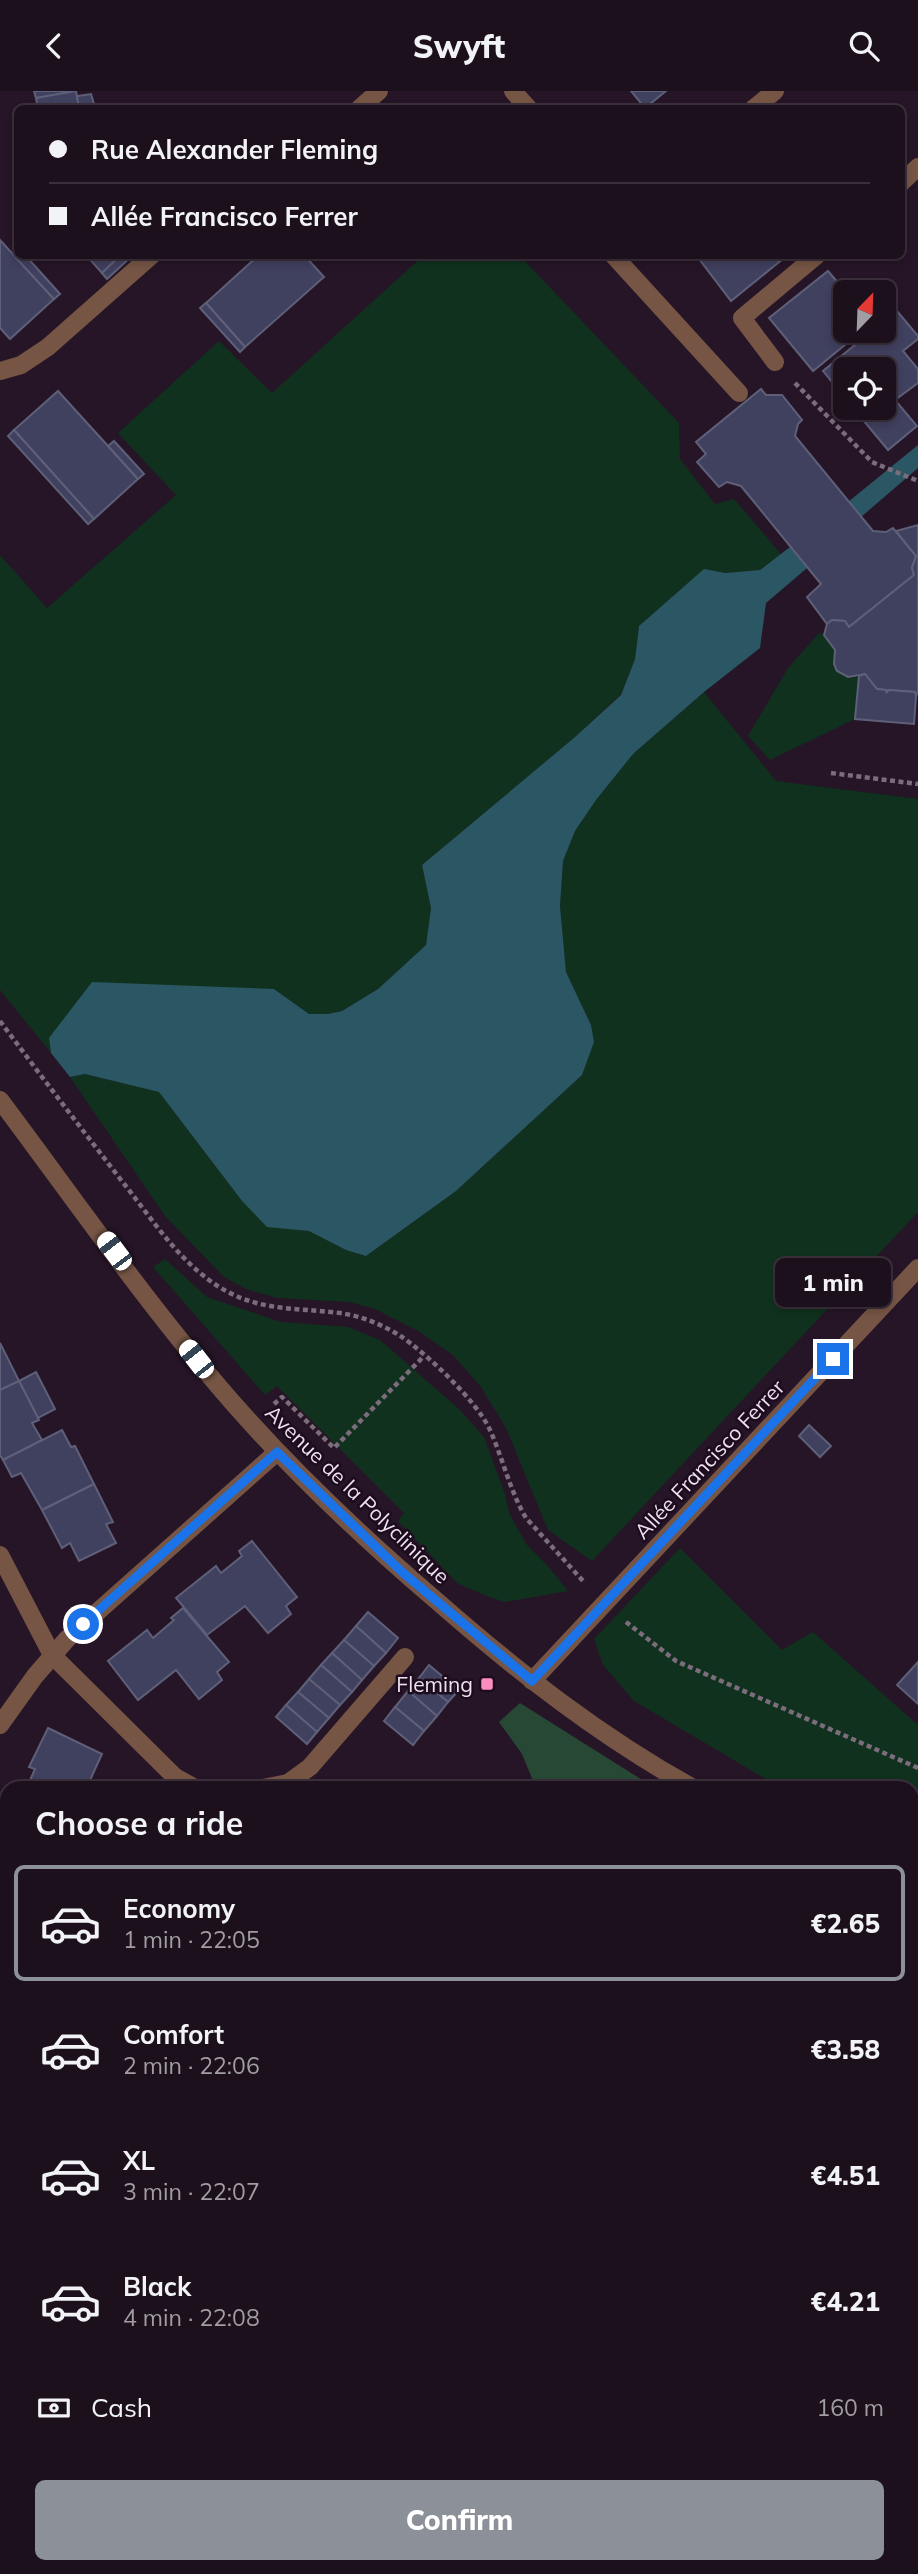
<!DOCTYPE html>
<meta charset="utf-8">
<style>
:root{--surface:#1c101d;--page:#251926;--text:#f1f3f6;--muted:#a09da4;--line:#3a303b;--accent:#8c9099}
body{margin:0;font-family:Mulish,sans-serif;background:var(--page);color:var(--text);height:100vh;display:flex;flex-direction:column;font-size:26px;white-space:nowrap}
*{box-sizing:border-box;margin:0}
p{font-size:23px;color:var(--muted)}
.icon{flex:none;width:38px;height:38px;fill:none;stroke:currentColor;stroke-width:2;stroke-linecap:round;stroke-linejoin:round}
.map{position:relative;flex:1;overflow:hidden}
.panel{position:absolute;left:0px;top:1690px;width:919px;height:793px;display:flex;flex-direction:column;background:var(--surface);border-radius:21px 21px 0 0;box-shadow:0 4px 10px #0003,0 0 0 2px var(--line)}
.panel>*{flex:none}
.top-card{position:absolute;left:14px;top:14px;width:891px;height:154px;border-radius:10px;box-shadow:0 4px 10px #0003,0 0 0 2px var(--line);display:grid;align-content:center;height:154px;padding:0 35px;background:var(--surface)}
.needle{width:46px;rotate:23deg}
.controls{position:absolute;left:833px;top:189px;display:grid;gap:14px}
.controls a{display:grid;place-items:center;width:63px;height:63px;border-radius:10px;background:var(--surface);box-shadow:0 4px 10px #0003,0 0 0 2px var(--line);font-size:35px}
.end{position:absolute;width:32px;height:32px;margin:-16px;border:9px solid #1a73e8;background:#fff;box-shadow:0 0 0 4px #fff}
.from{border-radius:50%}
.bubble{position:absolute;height:49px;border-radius:10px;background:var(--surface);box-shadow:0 4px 10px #0003,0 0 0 2px var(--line);font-size:23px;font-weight:800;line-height:49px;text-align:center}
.car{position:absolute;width:21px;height:42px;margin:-21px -10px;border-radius:9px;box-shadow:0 0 5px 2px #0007;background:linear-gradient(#fff 24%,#345 0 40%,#fff 0 76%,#345 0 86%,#fff 0)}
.top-card b{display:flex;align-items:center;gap:24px;height:66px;font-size:26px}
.top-card b+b{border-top:2px solid var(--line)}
.top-card i{width:18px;height:18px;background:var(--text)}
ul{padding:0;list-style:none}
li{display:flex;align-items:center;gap:21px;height:116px;margin:0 14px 10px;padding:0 21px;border:4px solid transparent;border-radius:10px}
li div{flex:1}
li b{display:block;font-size:26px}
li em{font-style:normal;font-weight:800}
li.current{border-color:var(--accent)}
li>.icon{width:63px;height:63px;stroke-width:1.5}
h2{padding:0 35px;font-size:32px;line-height:84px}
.pay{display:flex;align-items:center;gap:18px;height:77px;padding:0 35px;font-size:26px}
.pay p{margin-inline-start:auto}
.action{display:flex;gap:14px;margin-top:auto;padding:14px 35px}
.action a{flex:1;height:80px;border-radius:10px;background:var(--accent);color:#fff;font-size:28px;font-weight:800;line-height:80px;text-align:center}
header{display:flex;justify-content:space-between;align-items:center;height:91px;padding:0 35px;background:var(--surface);font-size:32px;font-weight:800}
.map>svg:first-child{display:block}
.green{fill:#10311e}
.forest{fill:#274834}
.water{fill:#2a5763}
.building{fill:#40405f;stroke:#5e5f78;stroke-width:2}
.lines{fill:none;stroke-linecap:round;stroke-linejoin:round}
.path{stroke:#7c6d7d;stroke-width:4.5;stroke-dasharray:5 3.5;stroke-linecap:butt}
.service{stroke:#765545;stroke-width:18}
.minor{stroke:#765545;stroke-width:18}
.tertiary{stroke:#765545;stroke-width:18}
.route{stroke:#1a73e8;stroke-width:9}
.poi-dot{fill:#fe8ebe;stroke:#1c0c1d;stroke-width:2.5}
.labels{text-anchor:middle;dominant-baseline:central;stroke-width:5;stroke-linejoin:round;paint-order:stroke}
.street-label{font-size:21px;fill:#ede2ee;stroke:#1c0c1d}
.poi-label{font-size:21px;fill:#ede2ee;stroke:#1c0c1d;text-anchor:end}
</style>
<header><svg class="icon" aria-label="back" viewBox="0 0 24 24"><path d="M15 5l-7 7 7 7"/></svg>Swyft<svg class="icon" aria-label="search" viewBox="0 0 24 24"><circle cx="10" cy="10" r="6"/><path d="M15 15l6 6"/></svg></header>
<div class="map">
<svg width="918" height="2483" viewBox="0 0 918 2483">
<rect width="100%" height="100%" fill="#261527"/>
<g class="green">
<polygon points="424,164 520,165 679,332 680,368 715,413 734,408 781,463 760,479 725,482 704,479 639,535 635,568 621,603 575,646 422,774 431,817 426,854 378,898 342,920 328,923 309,923 274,898 49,947 51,962 0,899 0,464 47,517 176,404 118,342 219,250 272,302"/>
<path d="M819,542C848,552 818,588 859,585L855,628L770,669L748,645L788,577Z"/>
<polygon points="704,601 776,690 918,708 918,1121 592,1470 548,1439 506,1337 481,1296 453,1264 418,1240 375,1218 349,1211 277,1207 246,1198 224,1186 165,1125 70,986 85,983 159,1001 242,1110 267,1135 309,1140 346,1159 366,1165 456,1100 582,984 591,934 566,881 560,815 563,770 575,740 596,709 633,663"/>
<polygon points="165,1168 207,1206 281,1231 348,1236 380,1249 459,1318 484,1346 505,1403 509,1422 527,1454 547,1474 568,1500 505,1511 484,1504 457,1492 398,1430 404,1422 277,1295 265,1304 153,1176"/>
<polygon points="680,1457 782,1559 813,1541 918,1634 918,1772 912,1769 912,1698 781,1697 634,1610 603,1574 594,1548"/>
<polygon points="918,1920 918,2022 912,2024 912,1923"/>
</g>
<polygon class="forest" points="520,1612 655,1697 536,1697 522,1663 499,1631"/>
<g class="water">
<polygon points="918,354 918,377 861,426 848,411"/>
<polygon points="790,456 807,477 766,512 760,557 704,601 633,663 596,709 575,740 563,770 560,815 566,881 591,934 594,951 582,984 456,1100 366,1165 346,1159 309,1140 267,1136 242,1110 159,1001 85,983 70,986 51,962 49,947 92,891 274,898 309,923 328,923 342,920 378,898 426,854 431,817 422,774 575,646 621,604 635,568 639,535 704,478 725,482 760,479"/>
</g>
<g class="building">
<polygon points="34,0 76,0 36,7"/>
<polygon points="76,0 79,17 38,18 36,7"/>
<polygon points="631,0 666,0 645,17"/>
<polygon points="91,3 94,13 79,17 77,5"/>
<polygon points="0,149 54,208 10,248 0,237"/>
<polygon points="19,164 25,164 60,203 54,208 16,167"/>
<polygon points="86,164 121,164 102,182"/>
<polygon points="121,164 133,164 107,188 102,182"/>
<polygon points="259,164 304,164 324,186 245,256 206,212"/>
<polygon points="696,164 782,164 784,167 731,210"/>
<polygon points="828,180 846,201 845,240 862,240 813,280 769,227"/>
<polygon points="206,212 245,256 240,261 200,217"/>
<polygon points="897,220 918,245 918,248 903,260 918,278 918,292 895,309 917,335 888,359 853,317 884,317 884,278 845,278 845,307 823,280 872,240 884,240 884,231"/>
<polygon points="761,298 766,304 782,304 802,329 798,333 795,345 873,440 886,441 893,437 916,465 912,477 914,484 849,536 845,530 832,529 827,533 807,506 821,493 741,395 727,391 719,396 697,371 706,363 696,351"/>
<polygon points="58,300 138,388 94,428 14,339"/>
<polygon points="14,339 94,428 88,433 8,345"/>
<polygon points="114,350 144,383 138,388 108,355"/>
<polygon points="918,434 918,601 916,605 915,601 889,599 886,602 887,599 877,598 865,583 848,586 837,580 834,573 835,559 824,544 827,533 832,529 845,530 849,536 914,484 912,477 916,465 896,440"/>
<polygon points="865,583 877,598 887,599 886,602 889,599 915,601 916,605 914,633 855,628 859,585"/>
<polygon points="0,1252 19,1290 0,1299"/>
<polygon points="36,1281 55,1318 38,1327 19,1290"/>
<polygon points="19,1290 39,1329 32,1332 42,1349 3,1369 0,1364 0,1299"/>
<polygon points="809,1334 831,1355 820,1366 799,1345"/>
<polygon points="62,1339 71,1356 75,1355 94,1393 42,1419 21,1382 12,1386 3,1369"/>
<polygon points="94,1393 113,1431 106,1433 116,1452 79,1470 70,1452 62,1457 42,1419"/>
<polygon points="252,1450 297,1506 286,1515 291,1523 268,1542 245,1515 207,1544 176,1507 216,1475 221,1482 242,1465 239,1460"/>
<polygon points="183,1517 229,1571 217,1581 222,1589 199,1608 176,1579 138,1609 108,1570 147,1539 153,1547 174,1529 171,1527"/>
<polygon points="368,1521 398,1547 386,1562 356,1535"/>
<polygon points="356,1535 386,1562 374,1575 344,1549"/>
<polygon points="344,1549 374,1575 362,1589 332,1562"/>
<polygon points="332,1562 362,1589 352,1601 321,1574"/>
<polygon points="918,1571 918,1613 897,1594"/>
<polygon points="321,1574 352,1601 340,1614 309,1588"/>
<polygon points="429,1574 459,1599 448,1611 419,1587"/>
<polygon points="419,1587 448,1611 437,1625 408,1600"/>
<polygon points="309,1588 340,1614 329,1627 298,1601"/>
<polygon points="408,1600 437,1625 424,1640 395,1616"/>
<polygon points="298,1601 329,1627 317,1641 286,1614"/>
<polygon points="286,1614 317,1641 307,1653 276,1626"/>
<polygon points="395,1616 424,1640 413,1654 384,1630"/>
<polygon points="48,1637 102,1663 86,1698 27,1696 35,1678 29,1676"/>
<polygon points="7,1720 7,1755 0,1752 0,1733"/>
<polygon points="0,1752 7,1755 7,1842 0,1839"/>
<polygon points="7,1922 7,1969 0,1970 0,1923"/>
<polygon points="915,2064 918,2067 918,2250 912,2251 912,2065"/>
<polygon points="1,2232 7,2243 7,2278 0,2281"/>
<polygon points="7,2278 7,2302 0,2289 0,2281"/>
<polygon points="918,2292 918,2337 912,2331 912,2319"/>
<polygon points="521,2476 564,2476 565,2483 521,2483"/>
<polygon points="564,2476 627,2476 628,2483 565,2483"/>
<polygon points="244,2479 244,2483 201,2483 201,2482"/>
</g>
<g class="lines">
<g class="path">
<polyline points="795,292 872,371 918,390"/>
<polyline points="831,682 918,693"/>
<path d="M0,930C41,985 83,1040 125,1094C151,1127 175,1164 209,1189C252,1221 290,1216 340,1222C361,1225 381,1233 399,1244C426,1262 477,1310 490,1339C503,1368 510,1400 526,1427L584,1491"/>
<polyline points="274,1313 282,1306 334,1357 424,1265"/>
<polyline points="626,1531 676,1570 918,1677"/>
<polyline points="912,2050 918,2055"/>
</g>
<g class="service">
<polyline points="901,92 918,76"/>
<polyline points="775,271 742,227 817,164"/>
<polyline points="52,1564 175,1686 197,1698"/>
<polyline points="258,1698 288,1692 310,1676 405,1566"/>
</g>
<g class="minor">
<polyline points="513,0 529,18"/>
<polyline points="359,18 379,0"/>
<polyline points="753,18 775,0"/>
<polyline points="613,164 739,302"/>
<polyline points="0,280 21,274 48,256 152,164"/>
<polyline points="0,1464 52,1564"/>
<polyline points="532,1590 918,1177"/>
<polyline points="0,1634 35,1585 67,1548 277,1361"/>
<polyline points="0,2006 7,2005"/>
<polyline points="0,2401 7,2406"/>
<polyline points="790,2476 791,2483"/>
<polyline points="666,2483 667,2476"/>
</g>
<g class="tertiary">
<path d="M0,1009C69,1101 135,1196 209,1284C278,1367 356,1441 438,1511C519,1582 601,1646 695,1698"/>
<polyline points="912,1805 918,1808"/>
</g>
</g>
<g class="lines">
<polyline class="route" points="83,1533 277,1361 402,1481 532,1590 833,1268"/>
</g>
<rect class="poi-dot" x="480" y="1586" width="14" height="14" rx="3.5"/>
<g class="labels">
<g class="street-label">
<text transform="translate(709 1368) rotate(-47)">Allée Francisco Ferrer</text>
<text transform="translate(358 1403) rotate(44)">Avenue de la Polyclinique</text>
</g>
<g class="poi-label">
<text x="473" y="1593">Fleming</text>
</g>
</g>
</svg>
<div class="controls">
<a><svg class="needle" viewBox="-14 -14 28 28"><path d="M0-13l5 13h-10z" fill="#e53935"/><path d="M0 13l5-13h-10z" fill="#a09da4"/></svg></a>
<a><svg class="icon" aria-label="locate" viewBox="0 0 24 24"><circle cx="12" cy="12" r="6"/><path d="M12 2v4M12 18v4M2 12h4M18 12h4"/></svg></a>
</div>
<i class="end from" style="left:83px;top:1533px"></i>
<i class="end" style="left:833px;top:1268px"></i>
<div class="bubble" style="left:775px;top:1167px;width:116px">1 min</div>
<i class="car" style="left:114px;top:1160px;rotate:323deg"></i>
<i class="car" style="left:196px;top:1268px;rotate:322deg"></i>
<div class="top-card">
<b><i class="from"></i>Rue Alexander Fleming</b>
<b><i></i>Allée Francisco Ferrer</b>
</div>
<section class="panel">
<h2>Choose a ride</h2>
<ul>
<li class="current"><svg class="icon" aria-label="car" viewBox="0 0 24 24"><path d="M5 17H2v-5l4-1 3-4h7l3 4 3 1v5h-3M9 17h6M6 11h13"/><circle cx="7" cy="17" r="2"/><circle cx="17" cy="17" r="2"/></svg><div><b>Economy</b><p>1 min · 22:05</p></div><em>€2.65</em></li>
<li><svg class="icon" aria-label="car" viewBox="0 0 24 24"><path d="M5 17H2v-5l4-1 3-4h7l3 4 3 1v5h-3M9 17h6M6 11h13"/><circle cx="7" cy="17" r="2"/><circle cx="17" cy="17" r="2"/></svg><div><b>Comfort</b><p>2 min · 22:06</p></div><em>€3.58</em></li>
<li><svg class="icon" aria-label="car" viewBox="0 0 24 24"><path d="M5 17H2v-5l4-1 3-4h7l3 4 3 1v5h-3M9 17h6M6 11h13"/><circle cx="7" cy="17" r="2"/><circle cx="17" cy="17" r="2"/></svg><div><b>XL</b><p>3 min · 22:07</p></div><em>€4.51</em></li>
<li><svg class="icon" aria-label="car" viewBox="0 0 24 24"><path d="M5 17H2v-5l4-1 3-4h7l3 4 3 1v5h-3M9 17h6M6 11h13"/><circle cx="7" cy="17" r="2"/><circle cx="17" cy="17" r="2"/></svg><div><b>Black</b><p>4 min · 22:08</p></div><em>€4.21</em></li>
</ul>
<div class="pay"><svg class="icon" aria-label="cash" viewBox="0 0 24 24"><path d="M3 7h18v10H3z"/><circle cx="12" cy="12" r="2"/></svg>Cash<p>160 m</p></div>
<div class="action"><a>Confirm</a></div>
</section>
</div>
